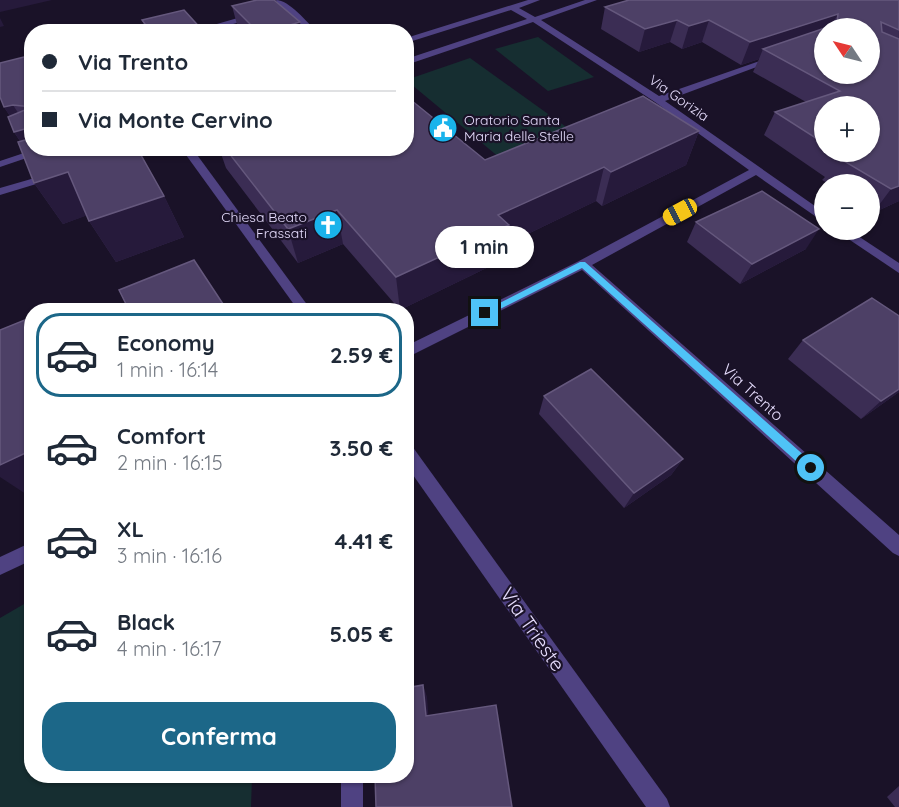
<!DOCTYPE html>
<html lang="it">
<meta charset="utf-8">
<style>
:root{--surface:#fff;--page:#f2f2f3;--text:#1f2937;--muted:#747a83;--line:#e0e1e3;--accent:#1c6788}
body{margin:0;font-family:Quicksand,sans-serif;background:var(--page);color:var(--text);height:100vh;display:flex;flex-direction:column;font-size:22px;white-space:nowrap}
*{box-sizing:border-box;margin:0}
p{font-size:20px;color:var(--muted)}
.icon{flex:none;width:33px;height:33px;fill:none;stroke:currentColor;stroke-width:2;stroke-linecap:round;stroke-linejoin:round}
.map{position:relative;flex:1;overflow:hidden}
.panel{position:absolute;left:24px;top:303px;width:390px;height:480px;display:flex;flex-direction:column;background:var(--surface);border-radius:24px;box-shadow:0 2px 4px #0004}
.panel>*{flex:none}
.banner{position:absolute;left:24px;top:24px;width:390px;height:132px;border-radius:24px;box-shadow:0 2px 4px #0004;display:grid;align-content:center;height:132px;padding:0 18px;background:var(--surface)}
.needle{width:39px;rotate:305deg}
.buttons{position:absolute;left:814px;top:18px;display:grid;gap:12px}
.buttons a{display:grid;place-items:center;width:66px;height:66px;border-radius:50%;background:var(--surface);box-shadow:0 2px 4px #0004;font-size:30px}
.end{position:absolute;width:27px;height:27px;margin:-14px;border:8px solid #4fc3f7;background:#111;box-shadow:0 0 0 3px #111}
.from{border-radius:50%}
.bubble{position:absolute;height:42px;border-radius:21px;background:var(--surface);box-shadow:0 2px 4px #0004;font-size:20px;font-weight:700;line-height:42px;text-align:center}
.car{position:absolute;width:18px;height:36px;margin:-18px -9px;border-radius:8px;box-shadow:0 0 4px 2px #0007;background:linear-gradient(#f5c518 24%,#345 0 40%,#f5c518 0 76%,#345 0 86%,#f5c518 0)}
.banner b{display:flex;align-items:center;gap:21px;height:57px;font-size:22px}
.banner b+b{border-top:2px solid var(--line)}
.banner i{width:15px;height:15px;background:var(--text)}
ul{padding:10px 0 0;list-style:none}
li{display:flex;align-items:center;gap:18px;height:84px;margin:0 12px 9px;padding:0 6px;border:3px solid transparent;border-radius:24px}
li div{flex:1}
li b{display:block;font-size:22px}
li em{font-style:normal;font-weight:700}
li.on{border-color:var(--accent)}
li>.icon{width:54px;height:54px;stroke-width:1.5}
.button{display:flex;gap:12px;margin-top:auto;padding:12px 18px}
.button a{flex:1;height:69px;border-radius:24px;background:var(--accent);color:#fff;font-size:24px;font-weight:700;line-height:69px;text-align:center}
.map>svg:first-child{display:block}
.green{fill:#162e31}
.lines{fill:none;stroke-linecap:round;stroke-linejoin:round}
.minor{fill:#4f4282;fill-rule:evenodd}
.wall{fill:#3b2d54;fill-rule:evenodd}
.shaded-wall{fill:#261a3b}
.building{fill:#4d4066;stroke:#65587d;stroke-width:1.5;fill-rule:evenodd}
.route{fill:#4fc3f7}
.labels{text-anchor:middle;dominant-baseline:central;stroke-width:4.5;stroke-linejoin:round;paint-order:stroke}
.far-street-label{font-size:14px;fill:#e5dcfc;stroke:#1a1228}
.far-poi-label{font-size:14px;fill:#e5dcfc;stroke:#1a1228;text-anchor:start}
.street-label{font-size:16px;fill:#e5dcfc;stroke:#1a1228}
.near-street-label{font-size:20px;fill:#e5dcfc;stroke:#1a1228}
</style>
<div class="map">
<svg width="899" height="807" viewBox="0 0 899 807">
<rect width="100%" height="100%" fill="#1a1228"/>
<g class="green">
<polygon points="538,37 594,77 548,91 495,49"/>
<polygon points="470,58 576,134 506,163 406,80"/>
<polygon points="31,600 32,776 252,776 251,807 0,807 0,618"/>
</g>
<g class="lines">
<g class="minor">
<path d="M276,0C289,0 307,22 317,32H308L284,10L204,32H189L279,6Z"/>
<polygon points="528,0 540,0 519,8 535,17 585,0 597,0 541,20 659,96 771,57 778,59 665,101 825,213 825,223 756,175 592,265 899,535 899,556 893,553 582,270 406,358 406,346 579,261 749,170 655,102 533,22 406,65 406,59 527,19 511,10 406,43 406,38"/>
<polygon points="39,148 56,148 0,167 0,161"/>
<polygon points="130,148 147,148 118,159 113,156"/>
<polygon points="181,148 192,148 311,310 298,310"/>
<polygon points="52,173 56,174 56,178 0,195 0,188"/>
<polygon points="835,230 849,230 899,263 899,273"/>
<polygon points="406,444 412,446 667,799 670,807 646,807 406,465"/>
<polygon points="32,542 32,560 0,575 0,557"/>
<rect x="341" y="776" width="22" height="31"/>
</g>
</g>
<g class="wall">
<path d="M899,0V201L873,213L870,211V184H829L822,180L825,177L764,135L775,112L806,102L753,72L759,59L741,65L702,42L682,49L670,42L639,52L601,29L605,7ZM825,106L870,152H825Z"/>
<polygon points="232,6 302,32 239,32"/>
<polygon points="142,20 204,32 147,32"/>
<polygon points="32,55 32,148 164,196 184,237 116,262 89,221 87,215 63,224 34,183 20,141 14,132 10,116 4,107"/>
<polygon points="699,131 686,165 602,206 596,201 507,244 505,259 400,310 343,244 298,263 226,168 219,148 406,148 485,160"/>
<polygon points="696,222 806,249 740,284 687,242"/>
<polygon points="899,316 899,392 861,419 788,359 803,340"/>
<polygon points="544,396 683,459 671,475 624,508 539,414"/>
<polygon points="899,786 899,807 895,807 887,797"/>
</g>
<g class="shaded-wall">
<polygon points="0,0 52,0 0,12"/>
<polygon points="838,14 830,28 763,49 759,59 741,65 750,42"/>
<polygon points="0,18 4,26 0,27"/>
<polygon points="677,20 670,42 639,52 645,29"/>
<polygon points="709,20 702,42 682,49 689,26"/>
<polygon points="300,22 302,32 267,32"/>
<polygon points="13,105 28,128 32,127 32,148 95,156 41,173 14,132 19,130 4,107"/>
<polygon points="699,131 686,165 602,206 611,172"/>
<polygon points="604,167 596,201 507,244 505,259 400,310 396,277 498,215"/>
<polygon points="68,172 94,213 63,224 34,183"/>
<polygon points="899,186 899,201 873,213 891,189"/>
<polygon points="164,196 184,237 116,262 89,221"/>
<polygon points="337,210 343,244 298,263 288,229"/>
<polygon points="819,229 806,249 740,284 752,264"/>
<polygon points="899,389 899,392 861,419 881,401"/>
<polygon points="32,450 32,498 0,477 0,465"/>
<polygon points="683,459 671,475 624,508 634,493"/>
<polygon points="423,685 427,697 429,723 426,716"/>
</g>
<g class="building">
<polygon points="257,0 274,0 300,22 267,32 258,32 232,6"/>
<path d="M629,0H899V30L881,22L882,32L899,39V186L891,189L837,157L842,155L837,152H870V106H825V144L775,112L840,91L763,49L837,24L838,14L750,42L709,20L689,26L677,20L645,29L605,7ZM825,28H870V74H825Z"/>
<polygon points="184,10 204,32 151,32 142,20"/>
<polygon points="32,55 32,107 13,105 4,107 0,97 0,63"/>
<polygon points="406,96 485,160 643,96 699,131 611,172 604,167 498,215 509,225 396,277 337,210 288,229 225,148 406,148"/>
<polygon points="32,107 32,127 14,132 8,117"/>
<polygon points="32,138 32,148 137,148 164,196 89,221 68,172 34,183 18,142"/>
<polygon points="762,191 819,229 752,264 696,222"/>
<polygon points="194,260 227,310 129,310 119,290"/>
<polygon points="872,298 899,316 899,389 881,401 803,340"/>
<polygon points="32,317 32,450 0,465 0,330"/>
<polygon points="591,369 683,459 634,493 544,396"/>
<polygon points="423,685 426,716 496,705 512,807 376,807 375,776 406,776 406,688"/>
</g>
<polygon class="route" points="580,262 585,262 815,465 815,471 807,471 582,268 488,315 480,313"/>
<defs>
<g id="civic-disc" transform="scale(1.5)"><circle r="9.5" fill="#19b3eb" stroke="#1a1228"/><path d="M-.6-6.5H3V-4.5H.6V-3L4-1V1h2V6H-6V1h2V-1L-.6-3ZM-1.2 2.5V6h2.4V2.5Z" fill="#fff"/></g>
<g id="church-disc" transform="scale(1.5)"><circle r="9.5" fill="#19b3eb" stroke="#1a1228"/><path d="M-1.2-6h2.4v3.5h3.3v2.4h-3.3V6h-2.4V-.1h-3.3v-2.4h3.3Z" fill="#fff"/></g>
</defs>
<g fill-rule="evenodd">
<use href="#civic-disc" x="443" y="128"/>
<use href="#church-disc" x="328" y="225"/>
</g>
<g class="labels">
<g class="far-street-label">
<text transform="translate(679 98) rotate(35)">Via Gorizia</text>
</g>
<g class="far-poi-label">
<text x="464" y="120">Oratorio Santa<tspan x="464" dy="16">Maria delle Stelle</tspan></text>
<text x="307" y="217" text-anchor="end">Chiesa Beato<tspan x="307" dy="16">Frassati</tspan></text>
</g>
<g class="street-label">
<text transform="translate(753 392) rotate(42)">Via Trento</text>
</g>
<g class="near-street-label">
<text transform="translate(533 629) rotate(55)">Via Trieste</text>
</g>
</g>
</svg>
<div class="buttons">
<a><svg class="needle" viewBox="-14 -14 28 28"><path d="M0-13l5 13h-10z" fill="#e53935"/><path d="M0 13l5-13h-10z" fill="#747a83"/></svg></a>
<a>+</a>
<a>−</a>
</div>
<i class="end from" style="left:811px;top:468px"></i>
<i class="end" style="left:485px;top:313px"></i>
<div class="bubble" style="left:435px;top:226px;width:99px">1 min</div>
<i class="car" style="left:680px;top:212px;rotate:242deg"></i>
<div class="banner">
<b><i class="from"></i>Via Trento</b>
<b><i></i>Via Monte Cervino</b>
</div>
<section class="panel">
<ul>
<li class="on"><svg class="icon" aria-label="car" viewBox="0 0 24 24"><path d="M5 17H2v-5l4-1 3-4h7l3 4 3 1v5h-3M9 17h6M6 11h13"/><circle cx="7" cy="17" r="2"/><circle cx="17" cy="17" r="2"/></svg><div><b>Economy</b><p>1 min · 16:14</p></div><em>2.59 €</em></li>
<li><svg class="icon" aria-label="car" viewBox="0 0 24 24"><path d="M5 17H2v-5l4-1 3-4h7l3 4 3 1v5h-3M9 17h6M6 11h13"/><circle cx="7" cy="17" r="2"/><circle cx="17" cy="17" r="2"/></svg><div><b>Comfort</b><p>2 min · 16:15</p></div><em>3.50 €</em></li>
<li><svg class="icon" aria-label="car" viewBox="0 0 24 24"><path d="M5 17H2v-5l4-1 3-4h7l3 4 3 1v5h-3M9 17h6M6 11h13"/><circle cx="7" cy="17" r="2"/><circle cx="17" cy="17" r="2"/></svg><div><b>XL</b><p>3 min · 16:16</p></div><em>4.41 €</em></li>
<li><svg class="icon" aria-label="car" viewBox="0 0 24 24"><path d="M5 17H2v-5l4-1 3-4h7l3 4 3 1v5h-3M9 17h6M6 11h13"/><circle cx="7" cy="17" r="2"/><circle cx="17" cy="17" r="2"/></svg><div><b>Black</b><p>4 min · 16:17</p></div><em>5.05 €</em></li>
</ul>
<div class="button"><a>Conferma</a></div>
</section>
</div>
